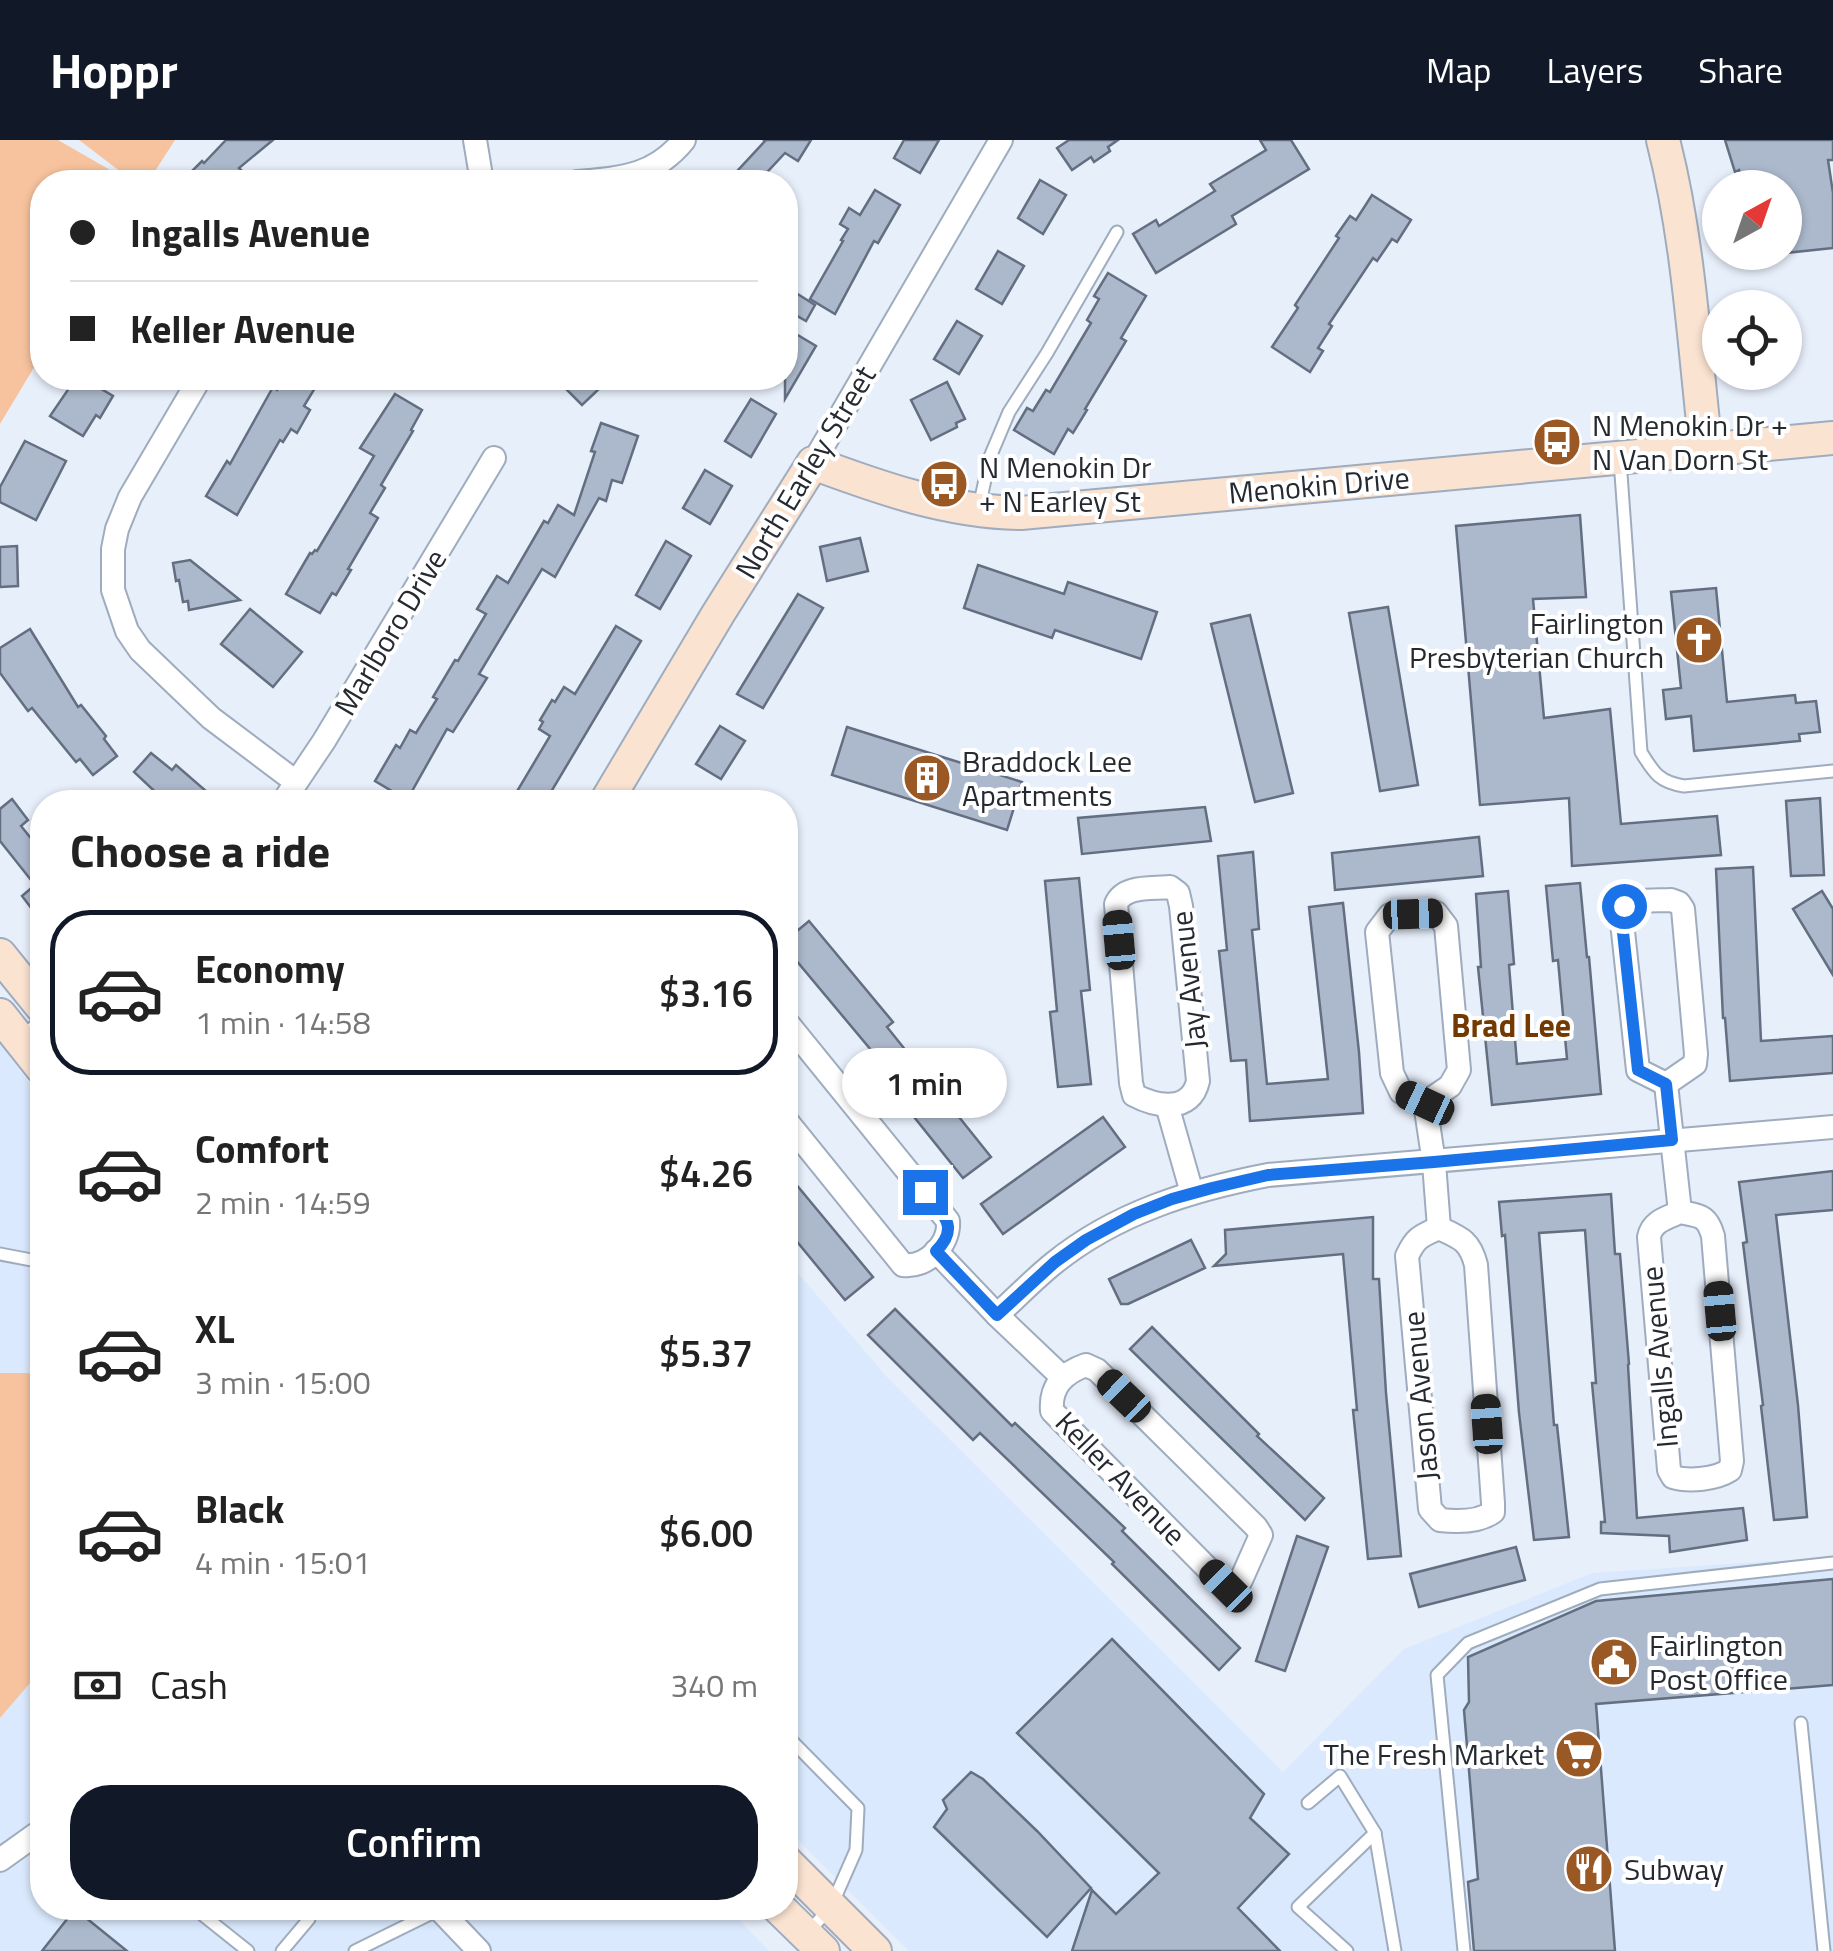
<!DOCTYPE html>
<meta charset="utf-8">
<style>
:root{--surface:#fff;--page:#f6f6f6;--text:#222;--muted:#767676;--line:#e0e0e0;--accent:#111827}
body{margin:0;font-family:"Titillium Web",sans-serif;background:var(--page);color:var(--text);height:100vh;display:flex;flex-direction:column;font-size:38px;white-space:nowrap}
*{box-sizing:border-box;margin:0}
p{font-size:32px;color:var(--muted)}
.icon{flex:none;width:55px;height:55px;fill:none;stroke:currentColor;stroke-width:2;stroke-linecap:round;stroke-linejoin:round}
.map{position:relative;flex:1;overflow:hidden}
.side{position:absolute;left:30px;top:650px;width:768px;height:1130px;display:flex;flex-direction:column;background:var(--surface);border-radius:40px;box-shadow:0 2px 8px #0004}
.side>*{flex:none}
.top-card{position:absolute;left:30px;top:30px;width:768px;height:220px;border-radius:40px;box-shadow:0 2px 8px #0004;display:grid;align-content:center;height:220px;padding:0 40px;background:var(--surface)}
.needle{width:65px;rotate:40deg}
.tools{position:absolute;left:1702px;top:30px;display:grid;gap:20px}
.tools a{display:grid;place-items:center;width:100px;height:100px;border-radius:50%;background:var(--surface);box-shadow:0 2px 8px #0004;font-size:50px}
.end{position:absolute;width:45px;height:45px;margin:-22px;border:12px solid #1a73e8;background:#fff;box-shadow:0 0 0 5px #fff}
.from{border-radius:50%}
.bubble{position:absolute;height:70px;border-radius:35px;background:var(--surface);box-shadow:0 2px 8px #0004;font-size:32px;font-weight:600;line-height:70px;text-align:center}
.car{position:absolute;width:30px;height:60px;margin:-30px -15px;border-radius:12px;box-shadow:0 0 8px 2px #0007;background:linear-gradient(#222 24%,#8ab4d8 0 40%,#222 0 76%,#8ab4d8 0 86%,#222 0)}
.top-card b{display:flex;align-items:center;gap:35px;height:95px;font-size:38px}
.top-card b+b{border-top:2px solid var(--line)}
.top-card i{width:25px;height:25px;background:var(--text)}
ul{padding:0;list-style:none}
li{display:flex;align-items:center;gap:30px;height:165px;margin:0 20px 15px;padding:0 20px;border:5px solid transparent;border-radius:40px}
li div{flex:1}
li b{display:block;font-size:38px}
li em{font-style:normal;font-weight:600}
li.current{border-color:var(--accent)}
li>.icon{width:90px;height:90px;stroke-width:1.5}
h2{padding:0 40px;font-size:45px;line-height:120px}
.pay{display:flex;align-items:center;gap:25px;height:110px;padding:0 40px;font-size:38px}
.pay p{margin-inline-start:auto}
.cta{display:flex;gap:20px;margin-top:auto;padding:20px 40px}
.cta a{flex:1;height:115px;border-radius:40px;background:var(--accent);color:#fff;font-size:40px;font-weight:600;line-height:115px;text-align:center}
header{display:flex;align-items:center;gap:60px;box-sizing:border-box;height:140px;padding:0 50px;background:var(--accent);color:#fff}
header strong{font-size:48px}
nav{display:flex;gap:55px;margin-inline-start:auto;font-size:35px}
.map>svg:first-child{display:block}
.built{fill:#dae9fd}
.green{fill:#f7c39e}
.building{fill:#acb9cc;stroke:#636f81;stroke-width:2.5}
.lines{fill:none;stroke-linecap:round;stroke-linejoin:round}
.lane-casing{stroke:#9eacbe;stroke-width:15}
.street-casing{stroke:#9eacbe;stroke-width:26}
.secondary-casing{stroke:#9eacbe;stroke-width:36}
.lane{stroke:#fff;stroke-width:11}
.street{stroke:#fff;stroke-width:22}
.secondary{stroke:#fbe3d1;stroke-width:32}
.route{stroke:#1a73e8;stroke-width:12}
.labels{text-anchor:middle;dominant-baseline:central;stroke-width:8;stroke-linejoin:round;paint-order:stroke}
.poi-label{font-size:30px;fill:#252a31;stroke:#fff;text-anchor:start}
.street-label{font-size:30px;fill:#252a31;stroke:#fff}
.neighbourhood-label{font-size:32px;font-weight:bold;fill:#723900;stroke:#fff}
</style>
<header>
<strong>Hoppr</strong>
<nav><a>Map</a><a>Layers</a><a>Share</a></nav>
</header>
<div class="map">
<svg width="1833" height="1811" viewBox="0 0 1833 1811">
<rect width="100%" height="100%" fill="#e7effb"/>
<g class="built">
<polygon points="0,903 42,961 42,1768 728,1768 769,1811 0,1811"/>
<polygon points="785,1118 886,1236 1283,1632 1404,1509 1592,1433 1833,1417 1833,1811 909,1811 785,1687"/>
</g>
<g class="green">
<polygon points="0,0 58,0 131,42 42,42 42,214 0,284"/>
<polygon points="79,0 175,0 148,42 134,42"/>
<polygon points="0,1233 27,1233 42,1237 42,1529 0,1578"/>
</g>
<g class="building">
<polygon points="226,0 273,0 239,28 241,30 230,42 181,42 202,21 204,23"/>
<polygon points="763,0 811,0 798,21 785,13 758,42 727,42 765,1"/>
<polygon points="904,0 939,0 920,33 894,18"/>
<polygon points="1069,0 1118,0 1108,7 1110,11 1094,22 1091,17 1072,30 1057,8"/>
<polygon points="1260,0 1291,0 1309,29 1232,76 1236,84 1156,133 1133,94 1156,80 1159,86 1215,51 1210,44 1266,10"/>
<polygon points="1725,0 1833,0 1833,20 1828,20 1833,53 1833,108 1785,113 1785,48 1753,48 1752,38 1742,41 1739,30 1735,32"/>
<polygon points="1040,40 1066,55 1043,94 1018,78"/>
<polygon points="875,50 900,65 878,103 874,101 835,174 810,159 843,101 841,100 848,89 840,84 849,68 860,75"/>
<polygon points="1372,55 1411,80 1397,102 1392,99 1377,121 1373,118 1329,184 1332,186 1318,208 1323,211 1310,232 1272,207 1298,168 1295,165 1339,98 1336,96 1350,76 1356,80"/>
<polygon points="998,111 1024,126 1002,164 976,149"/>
<polygon points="1108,133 1146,156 1121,198 1126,201 1085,269 1087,270 1073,293 1068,289 1054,314 1014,290 1027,268 1033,271 1046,250 1050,252 1091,183 1087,180 1099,159 1094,156"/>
<polygon points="796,153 815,165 806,181 787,170"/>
<polygon points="957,181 982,196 959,234 934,219"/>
<polygon points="791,191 816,206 785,259 785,201"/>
<polygon points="76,238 83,238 113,256 100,278 96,275 83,296 50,276"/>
<polygon points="285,238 298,238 315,248 304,266 310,270 297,293 291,289 283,302 280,300 237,375 206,356 227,321 230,324 273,247 277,250"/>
<polygon points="555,238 591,238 601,247 582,265"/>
<polygon points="947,242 965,279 956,283 957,287 931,300 911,260"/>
<polygon points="395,254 422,270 411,290 413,291 381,345 385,348 370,373 378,378 348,429 351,430 336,455 332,453 320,473 286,454 310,413 312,414 315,410 317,411 374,316 360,308"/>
<polygon points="751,259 776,274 751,317 725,301"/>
<polygon points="601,283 638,296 622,343 612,340 606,361 599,358 555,437 542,429 479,534 487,538 453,592 447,589 407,660 375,641 396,605 400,608 410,590 416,593 437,559 433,557 455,520 458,521 486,474 477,469 497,436 508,443 544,381 548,383 558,365 574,375 595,312 591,311"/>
<polygon points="25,301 66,321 36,380 0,362 0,347"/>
<polygon points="705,330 732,346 710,384 683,368"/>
<polygon points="1580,375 1586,457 1533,459 1544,578 1610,569 1621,684 1717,676 1721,715 1572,726 1569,658 1480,665 1456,386"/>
<polygon points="860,398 868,431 827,441 820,407"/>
<polygon points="666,401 691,416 660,469 636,455"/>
<polygon points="17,406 18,446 0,447 0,407"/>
<polygon points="190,420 240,460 189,470 188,461 183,462 179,440 176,441 173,423"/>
<polygon points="978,425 1064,454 1068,442 1157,472 1141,519 1055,490 1052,498 964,468"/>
<polygon points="1716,448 1727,562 1795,555 1796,563 1816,561 1820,592 1799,594 1800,601 1694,611 1691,576 1666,579 1663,550 1681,548 1671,452"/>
<polygon points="798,454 823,468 763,568 737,554"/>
<polygon points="1388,467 1418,645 1380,651 1349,473"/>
<polygon points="250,469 302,512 273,547 221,504"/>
<polygon points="1250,475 1293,653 1255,662 1211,484"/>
<polygon points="616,486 641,501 545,662 532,662 516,653 550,596 539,589 543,582 540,580 552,560 555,562 564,547 575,554"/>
<polygon points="30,489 78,567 81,565 106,596 104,599 117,616 93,635 80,619 76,622 32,568 28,571 0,533 0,508"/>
<polygon points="720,586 745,601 721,639 696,624"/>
<polygon points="847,587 1022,642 1007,690 832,635"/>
<polygon points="151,613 172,630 176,625 206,651 196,662 166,662 134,632"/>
<polygon points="1820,658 1824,735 1791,736 1786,661"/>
<polygon points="12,659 28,680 21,686 42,712 42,782 22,756 35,745 0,701 0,669"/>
<polygon points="1205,667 1211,701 1082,714 1078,678"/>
<polygon points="1479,697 1483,736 1335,750 1332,713"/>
<polygon points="1253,712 1259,789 1252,790 1267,944 1328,939 1309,767 1343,763 1359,912 1363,973 1250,981 1246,920 1231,921 1219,811 1227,810 1218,716"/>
<polygon points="1753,727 1761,901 1833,896 1833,933 1730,941 1725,878 1723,878 1716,729"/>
<polygon points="1079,738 1090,850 1081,851 1091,944 1058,947 1050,872 1057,871 1045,741"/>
<polygon points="1580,743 1587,817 1589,817 1601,954 1492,965 1478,827 1481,827 1476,754 1508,751 1514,824 1509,825 1517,924 1567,919 1558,820 1553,821 1546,746"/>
<polygon points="1822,751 1833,769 1833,835 1793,769"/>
<polygon points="809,781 893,882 887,887 991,1017 963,1038 870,922 876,916 785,807 785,801"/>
<polygon points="1103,977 1125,1007 1003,1094 981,1064"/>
<polygon points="785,1031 873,1137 845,1160 785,1087"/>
<polygon points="1833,1031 1833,1070 1776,1075 1798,1265 1807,1377 1774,1380 1761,1266 1763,1265 1743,1103 1747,1102 1739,1042"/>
<polygon points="1611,1054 1615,1114 1620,1114 1629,1224 1628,1225 1637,1378 1743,1368 1747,1400 1670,1412 1669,1396 1601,1393 1601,1382 1605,1382 1592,1243 1596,1243 1585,1090 1539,1093 1554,1285 1557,1285 1569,1397 1534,1400 1519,1273 1505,1095 1502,1096 1499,1062"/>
<polygon points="1373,1077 1373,1139 1379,1139 1386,1253 1401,1416 1368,1419 1353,1270 1357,1270 1343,1114 1214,1126 1226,1114 1225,1090"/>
<polygon points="1191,1100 1205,1128 1128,1164 1121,1164 1109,1139"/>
<polygon points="895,1169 1012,1286 1015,1283 1125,1388 1122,1391 1240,1508 1219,1530 1112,1424 1114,1422 980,1293 973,1300 868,1195"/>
<polygon points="1152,1187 1259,1294 1257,1296 1324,1358 1305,1380 1130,1209"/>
<polygon points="1297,1396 1328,1407 1285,1531 1256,1521"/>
<polygon points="1516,1407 1525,1440 1419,1467 1410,1434"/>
<polygon points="1833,1439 1833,1545 1596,1564 1615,1811 1474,1811 1468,1742 1478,1739 1464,1570 1469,1562 1468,1517 1596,1461"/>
<polygon points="1112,1499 1264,1654 1250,1678 1289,1714 1238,1768 1280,1811 1072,1811 1092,1750 1116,1774 1159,1733 1017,1593"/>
<polygon points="971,1632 983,1639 1037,1691 1091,1748 1047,1797 934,1687 947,1669 943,1660"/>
<polygon points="75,1769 127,1811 42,1811"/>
</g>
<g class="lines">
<g class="lane-casing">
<g id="lane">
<path d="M1620,320L1641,612C1654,633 1659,642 1684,646L1833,631"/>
<polyline points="979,367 990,317 1009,272 1047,213 1117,92"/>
<polyline points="0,1114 42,1122"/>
<polyline points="1801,1583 1824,1811"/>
<polyline points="785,1594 858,1668 856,1710 831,1767 809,1791"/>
<polyline points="1308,1663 1340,1636 1375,1693 1298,1767 1347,1811"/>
<polyline points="1375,1693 1395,1811"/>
<polyline points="194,1768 248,1811"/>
<polyline points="282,1811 309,1779 295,1768"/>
<polyline points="355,1811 440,1769"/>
<polyline points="1464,1811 1437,1535 1468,1503 1600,1449 1833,1423"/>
</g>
</g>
<g class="street-casing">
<g id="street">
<polyline points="475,0 482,42"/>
<path d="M577,42C621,38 654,37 684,0"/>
<polyline points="200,238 130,357 117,389 113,409 113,450 127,491 140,510 211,578 296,642"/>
<polyline points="813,323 1001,0"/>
<polyline points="283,662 324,601 494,318"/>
<path d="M1170,747L1178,753L1181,766L1198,941C1191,973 1157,967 1134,955L1131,943L1116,764C1124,745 1151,749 1170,747Z"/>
<path d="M1671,760L1679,763L1683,769L1696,914L1695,924L1666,944L1638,930L1621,773C1629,757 1654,761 1671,760Z"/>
<polygon points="1436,773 1446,786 1459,930 1450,946 1425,963 1401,952 1392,933 1377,792 1390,775"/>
<path d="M785,880L948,1081C950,1104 927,1128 903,1125L785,979"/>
<polyline points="23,903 42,887"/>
<polyline points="1666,944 1680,1072"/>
<polyline points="1425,963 1434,1023 1439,1088"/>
<polyline points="1167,965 1192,1053"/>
<path d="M1680,1072C1700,1076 1707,1075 1713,1096L1732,1321L1730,1330C1716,1339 1689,1342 1673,1337L1669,1330L1649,1097C1652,1081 1667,1078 1680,1072Z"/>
<path d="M1439,1088C1461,1098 1470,1101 1476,1125L1493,1363V1372C1479,1382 1457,1382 1440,1380L1430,1369L1407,1116C1416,1097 1421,1096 1439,1088Z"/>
<polyline points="936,1111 997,1175 1062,1237"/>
<path d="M997,1175C1016,1158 1034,1139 1054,1123C1116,1073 1191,1050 1268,1035L1833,987"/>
<path d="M1086,1225L1097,1230L1256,1387L1261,1395L1241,1440L1233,1447H1226L1052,1271C1050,1247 1063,1233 1086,1225Z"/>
<polyline points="0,1720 42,1690"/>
<polyline points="438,1768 479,1811"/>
</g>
</g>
<g class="secondary-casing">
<g id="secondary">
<path d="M1663,0C1689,101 1694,206 1706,309"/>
<path d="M606,662L718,474L813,323C880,348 948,372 1021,373L1833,298"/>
<polyline points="0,815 42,867"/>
<polyline points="0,875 42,928"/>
<polyline points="785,1721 875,1811"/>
<polyline points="779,1768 823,1811"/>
</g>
</g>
<use href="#lane" class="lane"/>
<use href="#street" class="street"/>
<use href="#secondary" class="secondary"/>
</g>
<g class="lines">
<path class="route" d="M925,1052C942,1073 961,1087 936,1111L997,1175L1055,1122L1086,1100L1134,1074L1172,1059L1212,1048L1268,1035L1434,1022L1672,1000L1666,944L1638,930L1621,774L1624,766"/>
</g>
<defs>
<g id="bus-disc" transform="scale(2.5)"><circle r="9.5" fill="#9a5924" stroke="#fff"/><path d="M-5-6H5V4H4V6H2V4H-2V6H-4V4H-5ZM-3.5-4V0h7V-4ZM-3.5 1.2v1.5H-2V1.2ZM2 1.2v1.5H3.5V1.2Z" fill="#fff"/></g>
<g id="church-disc" transform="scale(2.5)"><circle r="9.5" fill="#9a5924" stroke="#fff"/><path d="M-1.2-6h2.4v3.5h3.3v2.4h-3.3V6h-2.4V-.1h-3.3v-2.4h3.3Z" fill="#fff"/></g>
<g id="building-disc" transform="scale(2.5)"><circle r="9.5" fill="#9a5924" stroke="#fff"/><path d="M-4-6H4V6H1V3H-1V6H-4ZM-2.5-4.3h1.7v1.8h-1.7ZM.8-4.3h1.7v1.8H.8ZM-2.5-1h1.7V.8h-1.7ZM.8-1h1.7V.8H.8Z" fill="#fff"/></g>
<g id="civic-disc" transform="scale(2.5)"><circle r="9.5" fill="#9a5924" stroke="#fff"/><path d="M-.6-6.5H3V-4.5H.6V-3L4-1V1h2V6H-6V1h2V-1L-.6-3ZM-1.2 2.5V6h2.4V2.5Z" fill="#fff"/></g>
<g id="supermarket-disc" transform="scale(2.5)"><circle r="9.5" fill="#9a5924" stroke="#fff"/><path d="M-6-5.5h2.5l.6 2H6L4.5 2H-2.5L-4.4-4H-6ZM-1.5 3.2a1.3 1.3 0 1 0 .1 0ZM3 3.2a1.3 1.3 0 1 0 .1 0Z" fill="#fff"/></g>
<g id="restaurant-disc" transform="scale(2.5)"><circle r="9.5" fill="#9a5924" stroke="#fff"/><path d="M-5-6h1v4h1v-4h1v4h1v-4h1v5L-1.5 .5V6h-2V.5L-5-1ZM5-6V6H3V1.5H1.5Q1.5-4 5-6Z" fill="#fff"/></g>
</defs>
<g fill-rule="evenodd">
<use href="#bus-disc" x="1557" y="302"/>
<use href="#bus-disc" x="944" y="344"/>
<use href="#church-disc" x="1699" y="500"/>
<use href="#building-disc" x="927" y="638"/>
<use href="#civic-disc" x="1614" y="1522"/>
<use href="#supermarket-disc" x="1579" y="1614"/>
<use href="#restaurant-disc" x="1589" y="1729"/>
</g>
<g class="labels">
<g class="poi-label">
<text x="1592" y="285">N Menokin Dr +<tspan x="1592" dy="34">N Van Dorn St</tspan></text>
<text x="979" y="327">N Menokin Dr<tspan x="979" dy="34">+ N Earley St</tspan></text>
<text x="1664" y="483" text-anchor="end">Fairlington<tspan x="1664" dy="34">Presbyterian Church</tspan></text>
<text x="962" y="621">Braddock Lee<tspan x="962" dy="34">Apartments</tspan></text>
<text x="1649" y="1505">Fairlington<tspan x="1649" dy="34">Post Office</tspan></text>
<text x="1544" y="1614" text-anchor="end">The Fresh Market</text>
<text x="1624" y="1729">Subway</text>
</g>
<g class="street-label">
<text transform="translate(805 332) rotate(-59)">North Earley Street</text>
<text transform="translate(1319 345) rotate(-5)">Menokin Drive</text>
<text transform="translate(390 492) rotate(-59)">Marlboro Drive</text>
<text transform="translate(1188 840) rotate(-96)">Jay Avenue</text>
<text transform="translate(1659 1217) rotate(-95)">Ingalls Avenue</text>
<text transform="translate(1420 1256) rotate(-95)">Jason Avenue</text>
<text transform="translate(1121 1338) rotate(46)">Keller Avenue</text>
</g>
<g class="neighbourhood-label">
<text x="1511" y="885">Brad Lee</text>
</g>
</g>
</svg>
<div class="tools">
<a><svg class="needle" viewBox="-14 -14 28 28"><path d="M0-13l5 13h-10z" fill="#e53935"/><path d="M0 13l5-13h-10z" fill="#767676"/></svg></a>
<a><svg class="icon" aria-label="locate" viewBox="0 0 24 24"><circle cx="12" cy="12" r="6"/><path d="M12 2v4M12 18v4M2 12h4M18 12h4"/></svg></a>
</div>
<i class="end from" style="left:1624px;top:766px"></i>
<i class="end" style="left:925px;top:1052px"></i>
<div class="bubble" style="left:842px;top:908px;width:165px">1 min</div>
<i class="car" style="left:1413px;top:774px;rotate:88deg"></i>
<i class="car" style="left:1119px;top:800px;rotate:355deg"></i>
<i class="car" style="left:1425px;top:963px;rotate:295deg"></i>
<i class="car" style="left:1720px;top:1171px;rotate:355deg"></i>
<i class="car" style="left:1124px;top:1256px;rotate:314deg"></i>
<i class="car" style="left:1487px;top:1284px;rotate:356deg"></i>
<i class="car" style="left:1226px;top:1446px;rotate:315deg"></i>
<div class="top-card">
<b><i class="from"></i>Ingalls Avenue</b>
<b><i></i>Keller Avenue</b>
</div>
<section class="side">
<h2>Choose a ride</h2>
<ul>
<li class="current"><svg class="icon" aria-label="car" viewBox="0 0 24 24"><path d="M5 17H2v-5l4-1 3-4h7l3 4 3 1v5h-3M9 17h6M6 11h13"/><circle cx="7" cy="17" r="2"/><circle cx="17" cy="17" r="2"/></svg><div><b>Economy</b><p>1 min · 14:58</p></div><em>$3.16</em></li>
<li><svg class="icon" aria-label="car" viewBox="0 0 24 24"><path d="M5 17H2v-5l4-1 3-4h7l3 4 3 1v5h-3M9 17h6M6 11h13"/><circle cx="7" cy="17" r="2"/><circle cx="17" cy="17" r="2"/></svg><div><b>Comfort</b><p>2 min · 14:59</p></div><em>$4.26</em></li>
<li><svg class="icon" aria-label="car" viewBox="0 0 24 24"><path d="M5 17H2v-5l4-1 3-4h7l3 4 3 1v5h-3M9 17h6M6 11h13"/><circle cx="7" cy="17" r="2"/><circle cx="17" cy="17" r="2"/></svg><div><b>XL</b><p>3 min · 15:00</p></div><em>$5.37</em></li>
<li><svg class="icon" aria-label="car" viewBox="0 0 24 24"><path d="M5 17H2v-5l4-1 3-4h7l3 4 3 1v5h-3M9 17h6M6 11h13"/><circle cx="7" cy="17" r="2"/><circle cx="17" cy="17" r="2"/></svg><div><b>Black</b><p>4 min · 15:01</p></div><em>$6.00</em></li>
</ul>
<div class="pay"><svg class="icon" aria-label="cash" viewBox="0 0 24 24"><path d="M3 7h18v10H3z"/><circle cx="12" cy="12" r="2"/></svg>Cash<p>340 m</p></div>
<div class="cta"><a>Confirm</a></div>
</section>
</div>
